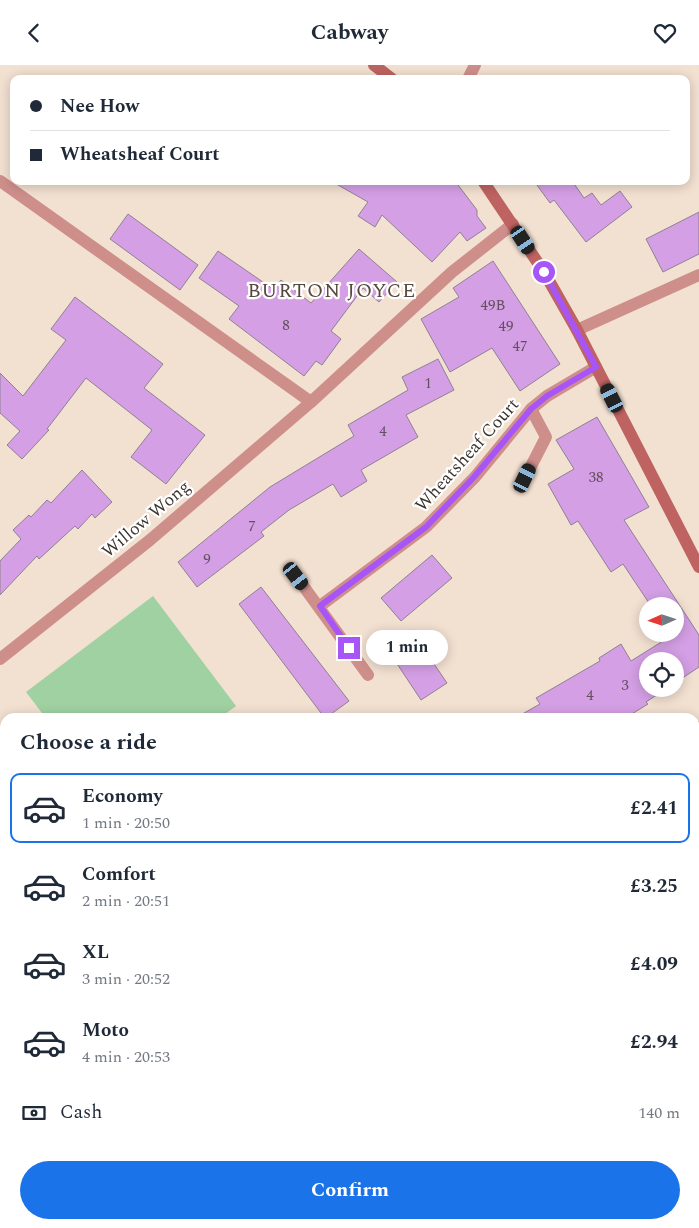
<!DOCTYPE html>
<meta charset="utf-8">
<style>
:root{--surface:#fff;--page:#f2f2f3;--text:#1f2937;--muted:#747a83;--line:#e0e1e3;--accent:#1a73e8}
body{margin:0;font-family:Spectral,serif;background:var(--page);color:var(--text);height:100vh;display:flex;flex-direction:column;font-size:19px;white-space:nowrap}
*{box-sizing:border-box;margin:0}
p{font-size:16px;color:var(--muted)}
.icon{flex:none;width:28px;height:28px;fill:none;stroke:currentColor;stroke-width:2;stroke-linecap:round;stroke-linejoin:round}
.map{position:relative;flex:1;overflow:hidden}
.panel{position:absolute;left:0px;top:648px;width:700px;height:516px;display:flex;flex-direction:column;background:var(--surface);border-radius:15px 15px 0 0;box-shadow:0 2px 12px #0003}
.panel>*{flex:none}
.guide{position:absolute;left:10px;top:10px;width:680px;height:110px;border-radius:10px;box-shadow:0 2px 12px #0003;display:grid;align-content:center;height:110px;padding:0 20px;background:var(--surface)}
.needle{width:32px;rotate:267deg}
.buttons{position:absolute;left:639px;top:532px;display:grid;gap:10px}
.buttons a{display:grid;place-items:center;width:45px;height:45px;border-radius:50%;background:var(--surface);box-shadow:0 2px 12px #0003;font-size:25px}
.end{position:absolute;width:22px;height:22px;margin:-11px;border:6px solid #a855f7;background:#fff;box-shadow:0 0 0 2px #fff}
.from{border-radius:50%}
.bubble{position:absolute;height:35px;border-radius:18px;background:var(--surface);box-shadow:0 2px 12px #0003;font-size:16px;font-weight:700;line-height:35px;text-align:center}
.car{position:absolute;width:15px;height:30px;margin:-15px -8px;border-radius:6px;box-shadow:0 0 4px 1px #0007;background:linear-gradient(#222 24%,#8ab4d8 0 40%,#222 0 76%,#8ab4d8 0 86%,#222 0)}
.guide b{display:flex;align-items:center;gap:18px;height:48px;font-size:19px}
.guide b+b{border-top:1px solid var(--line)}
.guide i{width:12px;height:12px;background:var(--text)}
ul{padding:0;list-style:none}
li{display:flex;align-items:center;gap:15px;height:70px;margin:0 10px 8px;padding:0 10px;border:2px solid transparent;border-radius:10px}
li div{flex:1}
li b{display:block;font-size:19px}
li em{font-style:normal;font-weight:700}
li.current{border-color:var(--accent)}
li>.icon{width:45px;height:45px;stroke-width:1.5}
h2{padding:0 20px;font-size:22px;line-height:60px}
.pay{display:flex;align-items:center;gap:12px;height:55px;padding:0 20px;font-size:19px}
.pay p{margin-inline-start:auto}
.action{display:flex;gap:10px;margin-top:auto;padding:10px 20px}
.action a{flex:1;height:58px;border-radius:30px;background:var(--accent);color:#fff;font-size:20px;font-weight:700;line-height:58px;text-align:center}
header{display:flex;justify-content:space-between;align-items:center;height:65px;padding:0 20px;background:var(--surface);font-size:22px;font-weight:700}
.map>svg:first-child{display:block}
.green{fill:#a0d1a2}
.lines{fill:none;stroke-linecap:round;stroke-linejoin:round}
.stream{stroke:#5a94b6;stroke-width:8}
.building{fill:#d49fe5;stroke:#8e8292}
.lane{stroke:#ce8f8b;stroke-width:12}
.street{stroke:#ce8f8b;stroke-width:12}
.secondary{stroke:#be6361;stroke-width:12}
.route{stroke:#a855f7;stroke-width:6}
.labels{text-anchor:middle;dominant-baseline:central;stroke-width:4.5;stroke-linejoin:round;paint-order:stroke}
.number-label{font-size:15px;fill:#63505d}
.street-label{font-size:18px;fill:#3d3630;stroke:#fff}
.quarter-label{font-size:20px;letter-spacing:1px;fill:#56483c;stroke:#fff}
</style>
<header><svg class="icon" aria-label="back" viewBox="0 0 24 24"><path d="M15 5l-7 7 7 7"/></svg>Cabway<svg class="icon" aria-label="heart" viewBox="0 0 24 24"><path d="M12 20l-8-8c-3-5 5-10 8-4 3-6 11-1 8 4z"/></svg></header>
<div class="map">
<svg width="699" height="1163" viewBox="0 0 699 1163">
<rect width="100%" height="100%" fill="#f2e0d1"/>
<polygon class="green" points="153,531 236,641 221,652 45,652 26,627"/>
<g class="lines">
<g class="stream">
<polyline points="695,1035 699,1032"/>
<polyline points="491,1163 494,1159"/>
</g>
</g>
<g class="building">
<polygon points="331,116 455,116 477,145 477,151 486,163 467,176 460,167 432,197 382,150 375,162 358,151 368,137"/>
<polygon points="534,116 580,116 575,120 584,133 592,128 601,140 620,126 632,142 586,177 554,135 550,138"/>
<polygon points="699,147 699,189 663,207 646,174"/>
<polygon points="128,149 198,200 180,225 110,174"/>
<polygon points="359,184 397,217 379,237 363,223 331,266 341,274 322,300 316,296 304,311 229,254 239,241 199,213 218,186 273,224 281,215 311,238"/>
<polygon points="493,196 560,299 520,326 492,283 450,307 421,254 459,232 453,223"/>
<polygon points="75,232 163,299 144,323 205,370 166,419 131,392 152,365 86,313 47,364 49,365 22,394 7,380 20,366 0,348 0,308 23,331 66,275 51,264"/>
<polygon points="438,294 454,325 406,350 418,372 361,405 367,416 341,432 333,419 289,445 261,467 264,471 197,522 178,497 270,422 354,371 348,360 408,325 402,312"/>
<polygon points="597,352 649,442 624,455 699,570 699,602 675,618 675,596 648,596 648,624 666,624 646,637 648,639 627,652 517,652 540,639 536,633 600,596 599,593 621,579 631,596 671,571 669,569 675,569 675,541 651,541 623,499 611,507 578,456 571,460 548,419 574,404 556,375"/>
<polygon points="82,405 112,437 95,453 92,449 78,464 75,461 39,494 37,491 0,530 0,496 21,474 13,465 29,450 31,452 47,435 51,438"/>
<polygon points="432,490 452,513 401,556 381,533"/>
<polygon points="261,522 349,636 327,652 324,652 239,539"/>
<polygon points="411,565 447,618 421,635 386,582"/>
</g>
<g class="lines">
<g class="lane">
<polyline points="525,413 546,372 531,344"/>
<polyline points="654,1159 657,1163"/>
</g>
<g class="street">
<polyline points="468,14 475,0"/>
<polyline points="0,116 311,337"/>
<polyline points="577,265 699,210"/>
<polyline points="296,511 368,610"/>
<polyline points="320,541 426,462 475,412 531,344 547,331 596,302"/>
<polyline points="0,594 150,475 311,337 452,207 513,159"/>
<polyline points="695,664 699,662"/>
<polyline points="695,847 699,845"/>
<polyline points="309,1163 312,1159"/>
</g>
<g class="secondary">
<polyline points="374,0 392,14"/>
<polyline points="483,116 544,207 577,265 699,502"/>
</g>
</g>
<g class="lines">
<polyline class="route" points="349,583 320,541 426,462 474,412 531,344 547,331 596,302 544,207"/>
</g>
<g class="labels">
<g class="number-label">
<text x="493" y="240">49B</text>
<text x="286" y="260">8</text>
<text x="506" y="261">49</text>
<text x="520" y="281">47</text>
<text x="428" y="318">1</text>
<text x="383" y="366">4</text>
<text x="596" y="412">38</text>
<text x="252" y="461">7</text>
<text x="207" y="494">9</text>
<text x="625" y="620">3</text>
<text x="590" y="630">4</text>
</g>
<g class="street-label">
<text transform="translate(467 390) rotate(-48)">Wheatsheaf Court</text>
<text transform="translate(146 454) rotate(-40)">Willow Wong</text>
</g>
<g class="quarter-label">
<text x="332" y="226">BURTON JOYCE</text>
</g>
</g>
</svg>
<div class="buttons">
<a><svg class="needle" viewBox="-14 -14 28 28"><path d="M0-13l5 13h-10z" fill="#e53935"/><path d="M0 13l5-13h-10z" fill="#747a83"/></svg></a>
<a><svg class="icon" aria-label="locate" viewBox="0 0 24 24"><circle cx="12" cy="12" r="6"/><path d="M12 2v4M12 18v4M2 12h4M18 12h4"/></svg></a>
</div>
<i class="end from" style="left:544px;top:207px"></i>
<i class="end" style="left:349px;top:583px"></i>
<div class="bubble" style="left:366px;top:565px;width:82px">1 min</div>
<i class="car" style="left:523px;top:175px;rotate:147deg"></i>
<i class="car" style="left:612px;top:333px;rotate:333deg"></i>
<i class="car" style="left:525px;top:413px;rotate:26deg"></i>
<i class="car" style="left:296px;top:511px;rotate:143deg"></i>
<div class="guide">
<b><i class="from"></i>Nee How</b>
<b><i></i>Wheatsheaf Court</b>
</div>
<section class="panel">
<h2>Choose a ride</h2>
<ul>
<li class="current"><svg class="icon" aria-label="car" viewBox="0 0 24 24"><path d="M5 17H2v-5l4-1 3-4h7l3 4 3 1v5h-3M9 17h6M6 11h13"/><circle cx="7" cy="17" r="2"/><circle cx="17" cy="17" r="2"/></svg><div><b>Economy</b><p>1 min · 20:50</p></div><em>£2.41</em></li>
<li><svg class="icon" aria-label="car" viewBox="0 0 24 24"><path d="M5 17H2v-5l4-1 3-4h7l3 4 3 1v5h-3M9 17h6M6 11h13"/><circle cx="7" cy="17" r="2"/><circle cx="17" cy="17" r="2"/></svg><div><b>Comfort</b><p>2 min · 20:51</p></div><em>£3.25</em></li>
<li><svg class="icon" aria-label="car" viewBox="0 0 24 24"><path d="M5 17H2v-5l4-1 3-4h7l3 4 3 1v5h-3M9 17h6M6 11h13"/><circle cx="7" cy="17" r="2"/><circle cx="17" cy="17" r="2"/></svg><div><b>XL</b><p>3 min · 20:52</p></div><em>£4.09</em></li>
<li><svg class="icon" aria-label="car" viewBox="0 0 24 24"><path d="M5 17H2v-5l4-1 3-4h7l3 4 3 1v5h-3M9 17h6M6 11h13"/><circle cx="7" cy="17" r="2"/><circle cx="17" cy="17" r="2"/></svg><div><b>Moto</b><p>4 min · 20:53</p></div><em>£2.94</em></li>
</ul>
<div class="pay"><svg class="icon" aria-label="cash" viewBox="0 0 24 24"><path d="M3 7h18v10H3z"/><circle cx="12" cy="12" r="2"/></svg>Cash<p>140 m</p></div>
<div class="action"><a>Confirm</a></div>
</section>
</div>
